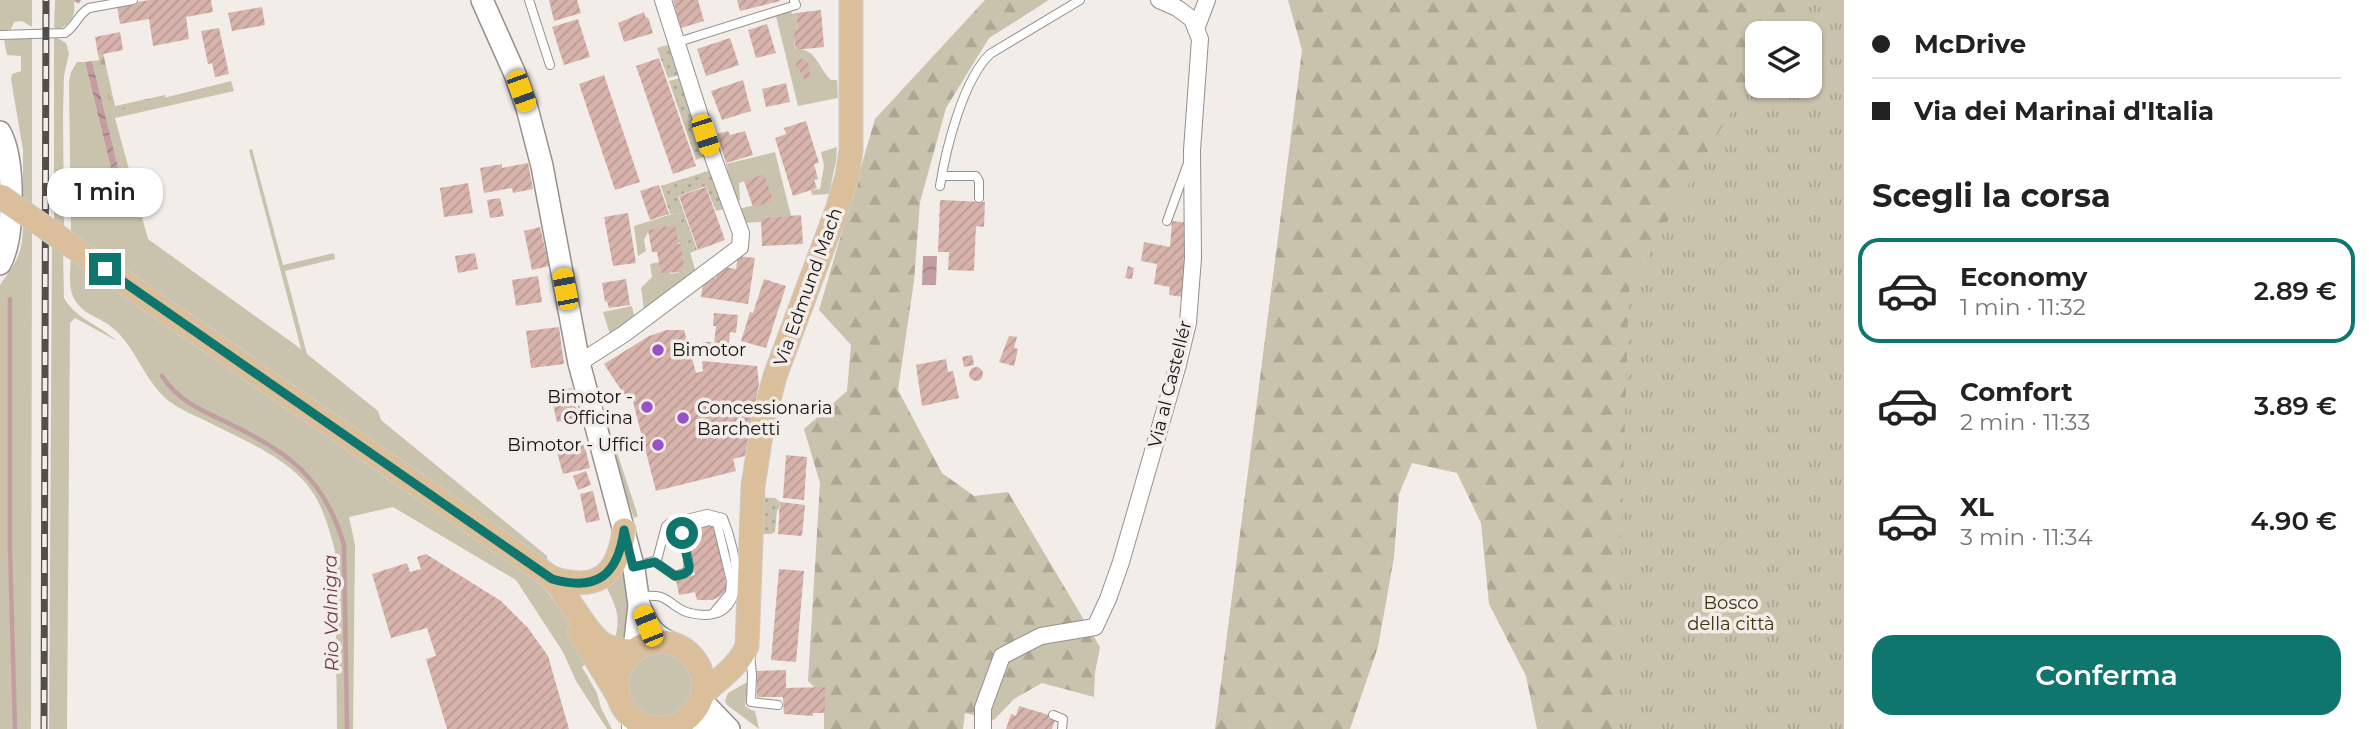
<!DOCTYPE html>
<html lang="it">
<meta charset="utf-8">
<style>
:root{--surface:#fff;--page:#f6f6f6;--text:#222;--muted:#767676;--line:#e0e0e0;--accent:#0f766e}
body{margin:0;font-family:Montserrat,sans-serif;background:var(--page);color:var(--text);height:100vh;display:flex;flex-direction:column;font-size:26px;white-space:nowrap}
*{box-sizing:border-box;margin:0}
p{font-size:23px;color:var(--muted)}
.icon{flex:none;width:38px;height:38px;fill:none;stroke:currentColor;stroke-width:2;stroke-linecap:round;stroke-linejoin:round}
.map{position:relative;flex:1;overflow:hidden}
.details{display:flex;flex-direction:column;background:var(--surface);width:525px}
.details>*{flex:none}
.guide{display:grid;align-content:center;height:154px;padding:0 28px;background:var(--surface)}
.buttons{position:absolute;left:1745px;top:21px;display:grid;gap:14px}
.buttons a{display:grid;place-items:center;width:77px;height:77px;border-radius:14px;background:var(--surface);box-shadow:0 2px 5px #0004;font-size:35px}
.end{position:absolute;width:32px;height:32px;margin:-16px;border:9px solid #0f766e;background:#fff;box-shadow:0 0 0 4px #fff}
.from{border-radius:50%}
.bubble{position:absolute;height:49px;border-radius:21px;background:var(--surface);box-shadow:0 2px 5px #0004;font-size:23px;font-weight:600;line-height:49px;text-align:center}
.car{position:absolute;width:21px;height:42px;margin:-21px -10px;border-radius:9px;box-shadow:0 0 5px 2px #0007;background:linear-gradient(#f5c518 24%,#345 0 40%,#f5c518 0 76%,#345 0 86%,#f5c518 0)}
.guide b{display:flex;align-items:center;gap:24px;height:66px;font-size:26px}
.guide b+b{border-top:2px solid var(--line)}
.guide i{width:18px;height:18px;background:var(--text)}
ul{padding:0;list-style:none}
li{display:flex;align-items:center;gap:21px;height:105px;margin:0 14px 10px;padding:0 14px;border:4px solid transparent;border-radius:21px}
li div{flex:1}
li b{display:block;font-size:26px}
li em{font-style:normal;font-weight:600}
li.on{border-color:var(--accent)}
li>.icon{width:63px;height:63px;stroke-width:1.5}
h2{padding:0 28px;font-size:32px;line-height:84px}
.primary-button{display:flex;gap:14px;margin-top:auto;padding:14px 28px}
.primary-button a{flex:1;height:80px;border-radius:21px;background:var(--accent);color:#fff;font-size:28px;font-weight:600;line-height:80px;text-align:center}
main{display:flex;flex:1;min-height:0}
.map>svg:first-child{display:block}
.grass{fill:#c9c2ac}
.forest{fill:url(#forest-firs)}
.park{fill:url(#park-tufts)}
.garden{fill:url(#garden-dots)}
.water{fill:url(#water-waves)}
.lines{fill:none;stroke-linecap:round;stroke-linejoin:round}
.stream{stroke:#c29ea1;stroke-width:4.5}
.building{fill:url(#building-hatch)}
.lane-casing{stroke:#96908d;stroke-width:10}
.street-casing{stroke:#96908d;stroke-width:18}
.secondary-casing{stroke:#96908d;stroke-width:24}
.primary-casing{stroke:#cccbcb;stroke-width:25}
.lane{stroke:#fff;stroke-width:8}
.street{stroke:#fff;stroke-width:16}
.secondary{stroke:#fff;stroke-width:21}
.primary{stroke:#dbbf9a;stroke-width:23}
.rail-casing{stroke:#514e4c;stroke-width:7}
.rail{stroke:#f3edea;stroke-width:4.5;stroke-dasharray:13;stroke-linecap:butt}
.primary-bridge-casing{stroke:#cccbcb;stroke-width:25;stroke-linecap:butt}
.primary-bridge{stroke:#dbbf9a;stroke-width:23}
.route{stroke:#0f766e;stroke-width:9}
.poi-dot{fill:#9951c5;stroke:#f3edea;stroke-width:2.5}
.labels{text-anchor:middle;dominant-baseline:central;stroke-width:7;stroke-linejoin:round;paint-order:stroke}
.street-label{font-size:18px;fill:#151312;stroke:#f3edea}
.poi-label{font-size:18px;fill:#151312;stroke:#f3edea;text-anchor:start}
.park-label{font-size:18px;fill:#3f330b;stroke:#f3edea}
.water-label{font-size:19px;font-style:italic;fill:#703c43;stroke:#f3edea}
</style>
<main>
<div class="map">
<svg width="1844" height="729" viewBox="0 0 1844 729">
<defs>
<pattern id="forest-firs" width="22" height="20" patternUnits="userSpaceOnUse" patternTransform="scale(1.75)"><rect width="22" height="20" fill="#c9c2ac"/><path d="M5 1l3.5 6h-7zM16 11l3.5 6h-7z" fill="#aca693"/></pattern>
<pattern id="park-tufts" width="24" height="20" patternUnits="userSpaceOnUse" patternTransform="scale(1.75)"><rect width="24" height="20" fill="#c9c2ac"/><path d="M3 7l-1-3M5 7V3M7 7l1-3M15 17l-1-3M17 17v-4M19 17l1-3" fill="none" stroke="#aca693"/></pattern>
<pattern id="garden-dots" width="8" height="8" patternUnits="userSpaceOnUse" patternTransform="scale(1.75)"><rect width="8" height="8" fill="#c9c2ac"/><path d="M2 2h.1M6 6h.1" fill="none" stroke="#aca693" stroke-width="1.8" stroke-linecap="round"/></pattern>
<pattern id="water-waves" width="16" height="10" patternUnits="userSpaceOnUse" patternTransform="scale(1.75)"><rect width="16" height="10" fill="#c29ea1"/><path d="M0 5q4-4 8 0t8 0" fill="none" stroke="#9c8082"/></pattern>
<pattern id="building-hatch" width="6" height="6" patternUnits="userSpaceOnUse" patternTransform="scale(1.75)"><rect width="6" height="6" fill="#d7b3ac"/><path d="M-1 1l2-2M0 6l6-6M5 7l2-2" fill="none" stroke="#b89993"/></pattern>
</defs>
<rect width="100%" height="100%" fill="#f3edea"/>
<g class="grass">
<polygon points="0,0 32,0 32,27 22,21 14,22 11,29 0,31"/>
<path d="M55,0H83L74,2C76,15 71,25 58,29L54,27Z"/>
<path d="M791,11L792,14L796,13L798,30L794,39L795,49C817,48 818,68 831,80H837L838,98L798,106L776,16Z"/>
<polygon points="32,36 32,209 23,202 23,150 11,79 12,74 21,71 21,56 7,55 4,40"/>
<polygon points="54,36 66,43 69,53 64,76 63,115 64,231 54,224"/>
<polygon points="100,60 112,111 231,81 234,91 115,118 148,239 301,349 249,150 252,149 283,265 334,253 335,259 285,271 307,354 378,411 381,420 547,556 548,566 71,236 69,82 71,72 77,62 85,62 116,189 117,209 123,187 92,61"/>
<polygon points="837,147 836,161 829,194 812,195 811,190 820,189 824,166 821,152"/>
<polygon points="775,152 791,216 761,218 761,222 743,223 738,209 772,201 763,175 739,183 740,200 736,203 726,164"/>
<polygon points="678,212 695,269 694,275 644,310 641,288 652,277 650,264 659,262 671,274 681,272 681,269 685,268 681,244 649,230 644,240 646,251 638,256 634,226"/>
<path d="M23,221L32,228L31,729H0V285C18,259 23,254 23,221Z"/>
<path d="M52,242L63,249L64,298C75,318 99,325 117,341L75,318L70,323L67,729H49Z"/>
<path d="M71,254L541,584L564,614L591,659L582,667L597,693L601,708L612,729H607L576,681L563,652L516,580L393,507L349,517L355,545L353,729H337L335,551C330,532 325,513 315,496C295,462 250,443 216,426C202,418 186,413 173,404C146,386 138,350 114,329C107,323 99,319 91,315C65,299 70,282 71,254Z"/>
<polygon points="632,306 635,320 611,338 603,312"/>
<polygon points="608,425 638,516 634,518 622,485 606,429"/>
<path d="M623,566L630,598L626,636L621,641L614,642C622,616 616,607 605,584Z"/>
<circle cx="659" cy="686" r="34"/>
<polygon points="749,681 745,706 751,710 755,711 759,729 727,705 725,701 728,693"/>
</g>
<g class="forest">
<polygon points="985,0 1049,0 989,38 946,108 920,202 914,281 898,390 942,473 974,496 1008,492 1100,647 1095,673 1094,697 1042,683 1014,699 994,720 965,713 963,729 824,729 824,697 808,681 820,483 804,429 847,391 851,345 819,310 875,119"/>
<polygon points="1288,0 1844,0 1810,33 1757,33 1757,86 1805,86 1844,179 1844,729 1537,729 1526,676 1489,604 1481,523 1457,473 1412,463 1399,494 1394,557 1378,647 1350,729 1215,729 1302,50"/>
<polygon points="103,53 115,106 165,95 166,99 112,112 98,55"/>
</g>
<polygon class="park" points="1803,0 1844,0 1844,729 1618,729 1616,707 1629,288 1723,125 1757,72 1757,86 1810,86 1810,33 1781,33"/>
<g class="garden">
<polygon points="668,45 679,75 668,78 657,48"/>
<polygon points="680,78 705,156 696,160 669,81"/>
<polygon points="711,170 725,209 716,211 706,186 678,196 697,250 690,253 678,212 670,214 661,186"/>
<polygon points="760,497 775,498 780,502 779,509 777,510 775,532 771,534 758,534"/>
</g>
<g class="water">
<polygon points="92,61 123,187 124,208 117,209 116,189 85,62"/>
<polygon points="923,256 937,256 936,285 922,285"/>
</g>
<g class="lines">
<g class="stream">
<polyline points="77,0 78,1"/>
<polyline points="10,299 10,549 15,729"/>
<path d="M162,376C178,401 201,410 226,422C287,452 324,476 344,545L347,729"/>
</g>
</g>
<g class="building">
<polygon points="150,0 211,0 213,12 186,17 189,39 153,46 149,19 120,24 117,5"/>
<polygon points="549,0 577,0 581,13 554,21"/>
<polygon points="673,0 698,0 704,21 681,28"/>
<polygon points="737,0 780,0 780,1 740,11"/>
<polygon points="262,7 265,25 232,31 228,13"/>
<polygon points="821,10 824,47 796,50 794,39 795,30 798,30 796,13"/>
<polygon points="644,12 646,18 648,17 653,33 624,42 618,23"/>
<polygon points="578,19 590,57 564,65 552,27"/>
<polygon points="767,24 776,53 756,58 748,30"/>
<polygon points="219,28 229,74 215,77 212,63 208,64 201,31"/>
<polygon points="120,32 123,50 98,55 95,37"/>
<polygon points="730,38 739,65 706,76 697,49"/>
<polygon points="659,58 696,166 673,174 636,66"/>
<polygon points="800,59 806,60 809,65 808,69 811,76 808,79 804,79 799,69 796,68 796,64"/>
<polygon points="604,75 640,182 615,190 579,84"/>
<polygon points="743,80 751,111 722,120 711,91"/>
<polygon points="786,83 790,102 766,107 762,89"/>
<polygon points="806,121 819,163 814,164 818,179 814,180 817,188 793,196 775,138 786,134 784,128"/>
<polygon points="728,131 730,135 745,131 753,155 726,163 717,134"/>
<polygon points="528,163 533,189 513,193 512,188 484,193 480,168 502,164 502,168"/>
<polygon points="764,174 773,201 753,207 744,181"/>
<polygon points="468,183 473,213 444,217 440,188"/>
<polygon points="659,185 669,214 650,220 640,191"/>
<polygon points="706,187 725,240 698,250 679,196"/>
<polygon points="500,198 504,216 490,218 487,200"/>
<polygon points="940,200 985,202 984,227 976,226 974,271 948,270 949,252 938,252"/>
<polygon points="628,213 636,263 613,266 604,217"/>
<polygon points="801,215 803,244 762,246 761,218"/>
<polygon points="1172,221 1191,223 1183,297 1169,295 1170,287 1154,284 1157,264 1141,261 1144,242 1170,247"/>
<polygon points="675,225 678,244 681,244 685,268 681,269 682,272 661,273 657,252 652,252 648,230"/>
<polygon points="540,227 549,266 532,270 524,231"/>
<polygon points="475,253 478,269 458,273 455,256"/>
<polygon points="738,256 755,258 748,304 701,297 704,276 716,278 718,266 736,269"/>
<polygon points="1128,266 1134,268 1132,279 1125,278"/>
<polygon points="538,276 542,302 516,306 512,280"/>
<polygon points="626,279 630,305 609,308 607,301 605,302 602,283"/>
<polygon points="764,279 786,286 766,348 741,341 750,312 753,313"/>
<polygon points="714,313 738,315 736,333 730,332 728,355 713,353 716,326 713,326"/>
<polygon points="559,327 564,364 531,368 526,331"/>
<polygon points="667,330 684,330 696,373 703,371 702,361 757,366 759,384 745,456 733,459 736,471 656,491 631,394 625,396 604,364 649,336"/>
<polygon points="1009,336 1017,337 1014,348 1018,349 1014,366 999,362"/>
<polygon points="703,342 711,342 711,353 704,353"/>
<polygon points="972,355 974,365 964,367 962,357"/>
<polygon points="946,359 948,372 953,371 959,398 922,406 916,365"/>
<circle cx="976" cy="374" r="7"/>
<polygon points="572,388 578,418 557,422 550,392"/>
<polygon points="583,438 590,468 563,474 555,445"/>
<polygon points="786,455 807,457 804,500 783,498"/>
<polygon points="586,471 591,485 578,490 573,476"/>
<polygon points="593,491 600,520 586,523 580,494"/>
<polygon points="780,502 805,505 802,536 778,534"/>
<polygon points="714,524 727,589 719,597 712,600 697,600 695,592 679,595 676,580 695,575 685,531"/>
<polygon points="426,554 501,601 528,628 548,656 569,729 447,729 426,659 436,656 427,628 391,638 372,574 407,563 410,572 421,569 417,557"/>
<polygon points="779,569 804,571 796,662 771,660"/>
<polygon points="786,670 786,688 825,687 825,713 813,713 813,716 784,714 783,697 757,697 757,671"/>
<polygon points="1019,706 1049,715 1048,718 1055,720 1052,729 1006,729 1011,714 1016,716"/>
</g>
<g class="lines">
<g class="lane-casing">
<g id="lane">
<polyline points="529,0 550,65"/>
<path d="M0,35L65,33C76,26 78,14 89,8L133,0"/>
<polyline points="675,43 796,5 794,0"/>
<polyline points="942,176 976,176 979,181 979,198"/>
<path d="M940,186C946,148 963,80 990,54L1080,0"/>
<polyline points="1167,221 1188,163"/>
<path d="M655,562L675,576L687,572C693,559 680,544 683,529L709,521L717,523L731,581L730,593L715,611"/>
<path d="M636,566L657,560L666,526L670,523L707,514L723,518C737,552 754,628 690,613C678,611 672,601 661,597C654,595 646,596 639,596"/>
<polyline points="750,652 752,676 751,702 778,705"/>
<polyline points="1053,715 1063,719 1062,729"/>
</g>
</g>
<g class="street-casing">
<g id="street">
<polyline points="1196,29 1207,0"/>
<polyline points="579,363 624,334 740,247 741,233 714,160 663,0"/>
<polyline points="630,716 630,729"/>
<polyline points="655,729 656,728"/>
<polyline points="983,729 983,708 1002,656 1041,636 1095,627 1108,599 1121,562 1177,368 1188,323 1193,258 1192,150 1200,39 1192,19 1177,8 1159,0"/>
</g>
</g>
<g class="secondary-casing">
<g id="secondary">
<polyline points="482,0 515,74 527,108 542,166 579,363 634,569 639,605 634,650"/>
<path d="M0,132C15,159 15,237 0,264"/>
<path d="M640,607C647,624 652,634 669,642"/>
<polyline points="701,700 729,729"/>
<polyline points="675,726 695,725 715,729"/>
</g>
</g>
<g class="primary-casing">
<g id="primary">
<path d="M83,254L552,578C568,595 588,637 605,645C613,649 623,650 633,652"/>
<path d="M552,578C597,592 618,576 624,530"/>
<polyline points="579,632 617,694"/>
<circle cx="660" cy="685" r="43"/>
<path d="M704,693C719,679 739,666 747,646L753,486L763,422L775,376L838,207L847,176L851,150V0"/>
</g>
</g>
<use href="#lane" class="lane"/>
<use href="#street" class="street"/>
<use href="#secondary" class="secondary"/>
<use href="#primary" class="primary"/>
<g class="rail-casing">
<polyline id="rail" points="44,729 46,0"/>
</g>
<use href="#rail" class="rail"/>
<g class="primary-bridge-casing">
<polyline id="primary-bridge" points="0,196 83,254"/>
</g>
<use href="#primary-bridge" class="primary-bridge"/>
</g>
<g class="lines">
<path class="route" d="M105,269L552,579C597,592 618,575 624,530L633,567L655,562L675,576L684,574L689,570V566L682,533"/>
</g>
<g class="poi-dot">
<circle cx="658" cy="350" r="7"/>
<circle cx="647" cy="407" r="7"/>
<circle cx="683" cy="418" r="7"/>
<circle cx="658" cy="445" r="7"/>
</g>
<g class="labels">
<g class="street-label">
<text transform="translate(808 287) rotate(-70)">Via Edmund Mach</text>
<text transform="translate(1170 384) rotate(-76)">Via al Castellér</text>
</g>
<g class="poi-label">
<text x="672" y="350">Bimotor</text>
<text x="633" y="397" text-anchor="end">Bimotor -<tspan x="633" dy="21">Officina</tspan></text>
<text x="697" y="408">Concessionaria<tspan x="697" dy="21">Barchetti</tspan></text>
<text x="644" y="445" text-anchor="end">Bimotor - Uffici</text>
</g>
<g class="park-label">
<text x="1731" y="603">Bosco<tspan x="1731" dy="21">della città</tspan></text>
</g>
<g class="water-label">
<text transform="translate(331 613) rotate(-91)">Rio Valnigra</text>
</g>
</g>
</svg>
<div class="buttons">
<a><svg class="icon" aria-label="layers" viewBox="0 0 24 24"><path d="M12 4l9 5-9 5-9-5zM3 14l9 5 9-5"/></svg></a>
</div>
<i class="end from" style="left:682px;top:533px"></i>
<i class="end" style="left:105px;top:269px"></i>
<div class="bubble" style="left:47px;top:168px;width:116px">1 min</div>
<i class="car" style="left:521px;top:91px;rotate:160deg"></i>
<i class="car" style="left:705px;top:135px;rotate:162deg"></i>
<i class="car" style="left:565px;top:289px;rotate:349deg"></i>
<i class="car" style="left:648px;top:626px;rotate:338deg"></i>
</div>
<section class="details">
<div class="guide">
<b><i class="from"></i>McDrive</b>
<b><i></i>Via dei Marinai d'Italia</b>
</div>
<h2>Scegli la corsa</h2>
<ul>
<li class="on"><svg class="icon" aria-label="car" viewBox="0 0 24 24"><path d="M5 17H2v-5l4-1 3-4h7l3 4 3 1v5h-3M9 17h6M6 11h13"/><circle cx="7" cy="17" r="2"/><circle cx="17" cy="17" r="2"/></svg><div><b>Economy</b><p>1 min · 11:32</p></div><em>2.89 €</em></li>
<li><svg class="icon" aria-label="car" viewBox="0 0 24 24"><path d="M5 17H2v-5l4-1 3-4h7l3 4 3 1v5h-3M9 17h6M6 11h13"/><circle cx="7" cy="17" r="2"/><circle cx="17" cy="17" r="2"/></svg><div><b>Comfort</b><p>2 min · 11:33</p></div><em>3.89 €</em></li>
<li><svg class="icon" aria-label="car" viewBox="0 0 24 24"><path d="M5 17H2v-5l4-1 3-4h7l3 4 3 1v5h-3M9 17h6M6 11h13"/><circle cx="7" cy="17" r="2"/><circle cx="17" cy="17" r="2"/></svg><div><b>XL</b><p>3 min · 11:34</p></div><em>4.90 €</em></li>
</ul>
<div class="primary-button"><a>Conferma</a></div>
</section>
</main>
